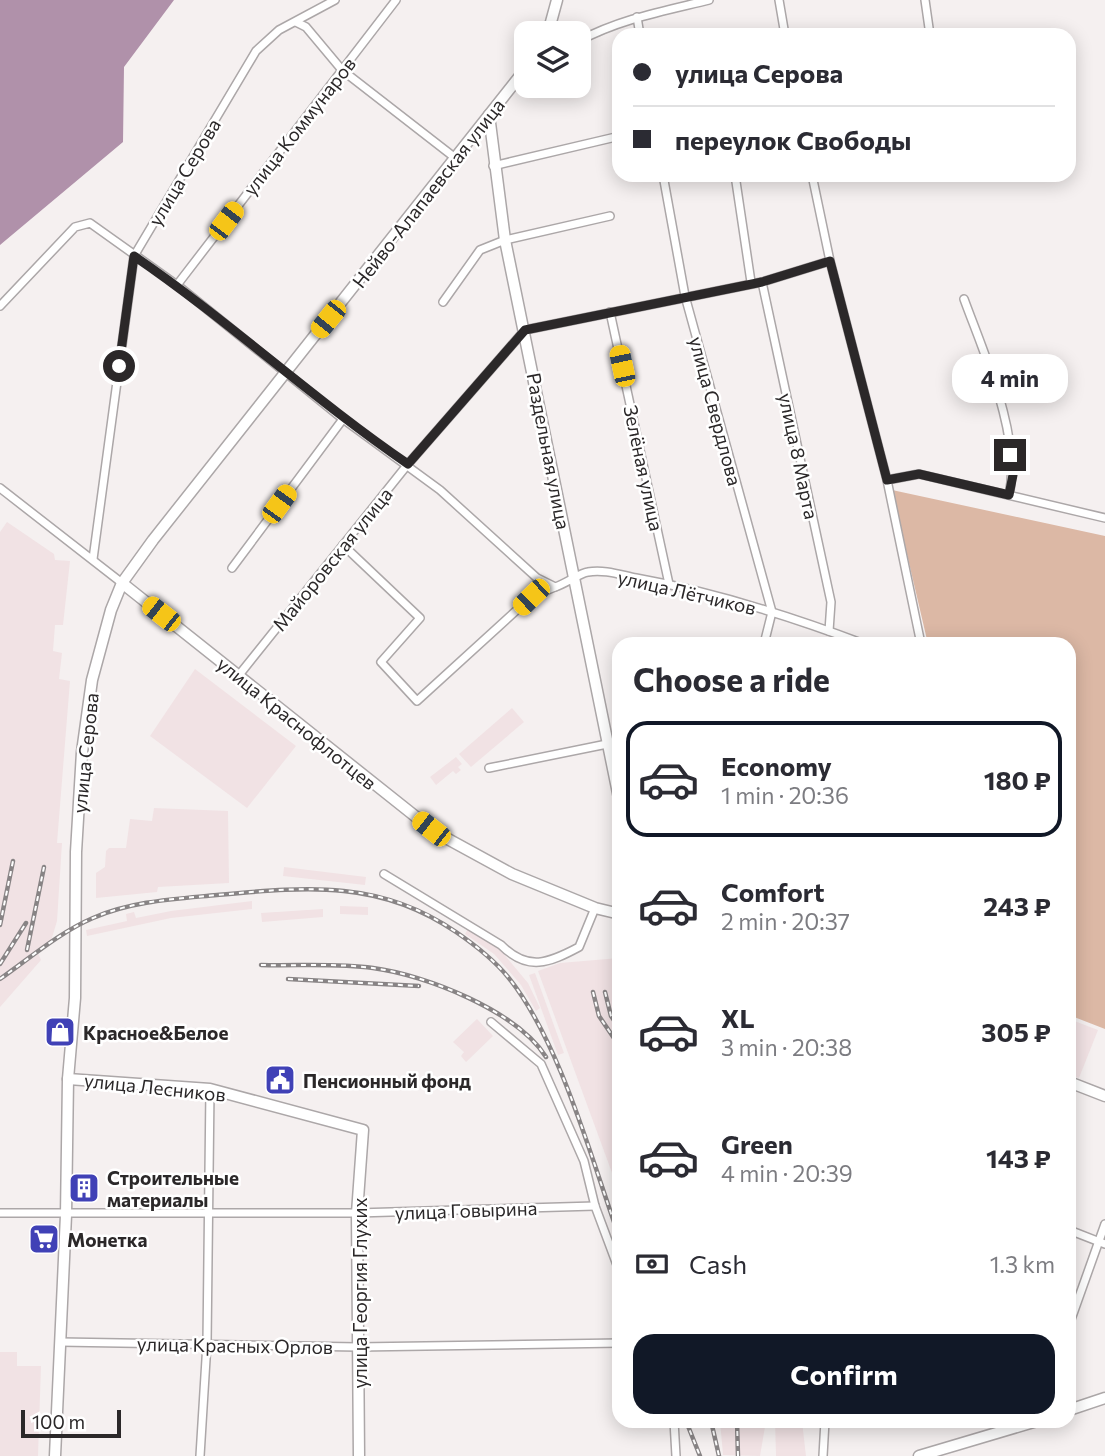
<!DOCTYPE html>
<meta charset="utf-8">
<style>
:root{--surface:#fff;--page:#f2f2f3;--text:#2b2b33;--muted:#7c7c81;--line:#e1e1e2;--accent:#111827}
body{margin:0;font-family:Commissioner,sans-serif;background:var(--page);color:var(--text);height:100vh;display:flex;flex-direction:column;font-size:26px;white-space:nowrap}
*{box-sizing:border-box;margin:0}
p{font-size:23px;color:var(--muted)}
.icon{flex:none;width:38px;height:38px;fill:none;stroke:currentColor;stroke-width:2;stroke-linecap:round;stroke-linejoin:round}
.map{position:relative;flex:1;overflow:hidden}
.details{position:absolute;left:612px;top:637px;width:464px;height:791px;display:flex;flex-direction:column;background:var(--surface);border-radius:21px;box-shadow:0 4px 18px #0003}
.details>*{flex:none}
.guide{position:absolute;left:612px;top:28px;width:464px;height:154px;border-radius:21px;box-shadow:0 4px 18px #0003;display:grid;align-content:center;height:154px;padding:0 21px;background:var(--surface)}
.tools{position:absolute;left:514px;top:21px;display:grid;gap:14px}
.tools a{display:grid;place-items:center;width:77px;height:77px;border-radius:14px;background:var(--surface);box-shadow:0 4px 18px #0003;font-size:35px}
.scale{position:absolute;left:21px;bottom:18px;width:100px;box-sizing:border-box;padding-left:7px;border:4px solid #2b2829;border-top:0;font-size:19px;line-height:24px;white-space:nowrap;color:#2b2829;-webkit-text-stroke:5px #fff;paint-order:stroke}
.end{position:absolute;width:32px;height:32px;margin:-16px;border:9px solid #2b2829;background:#fff;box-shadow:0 0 0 4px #fff}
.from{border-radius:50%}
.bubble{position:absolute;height:49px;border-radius:21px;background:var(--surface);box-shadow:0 4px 18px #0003;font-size:23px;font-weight:700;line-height:49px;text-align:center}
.car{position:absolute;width:21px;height:42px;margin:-21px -10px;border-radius:9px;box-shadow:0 0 5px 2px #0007;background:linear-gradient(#f5c518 24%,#345 0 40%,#f5c518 0 76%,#345 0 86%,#f5c518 0)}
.guide b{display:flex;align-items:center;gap:24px;height:66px;font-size:26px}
.guide b+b{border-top:2px solid var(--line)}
.guide i{width:18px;height:18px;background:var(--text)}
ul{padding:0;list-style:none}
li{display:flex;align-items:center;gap:21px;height:116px;margin:0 14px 10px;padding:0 7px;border:4px solid transparent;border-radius:21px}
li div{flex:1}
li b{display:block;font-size:26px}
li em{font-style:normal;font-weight:700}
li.active{border-color:var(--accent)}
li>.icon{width:63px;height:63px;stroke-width:1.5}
h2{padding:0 21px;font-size:32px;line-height:84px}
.pay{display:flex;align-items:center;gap:18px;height:77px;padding:0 21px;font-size:26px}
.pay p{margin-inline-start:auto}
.cta{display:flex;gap:14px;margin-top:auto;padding:14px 21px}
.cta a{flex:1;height:80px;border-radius:21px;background:var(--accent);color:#fff;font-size:28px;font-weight:700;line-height:80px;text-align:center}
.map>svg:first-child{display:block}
.built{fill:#f1e2e4}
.green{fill:#dcb8a5}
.water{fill:#b091aa}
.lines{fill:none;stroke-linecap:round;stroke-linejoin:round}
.street-casing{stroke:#aca7a8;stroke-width:10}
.secondary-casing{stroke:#aca7a8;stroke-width:13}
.street{stroke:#fff;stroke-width:7}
.secondary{stroke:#fff;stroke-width:10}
.rail-casing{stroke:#888485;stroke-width:4.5}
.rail{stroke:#fff;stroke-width:2;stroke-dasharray:5;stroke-linecap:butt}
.route{stroke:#2b2829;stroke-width:9}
.labels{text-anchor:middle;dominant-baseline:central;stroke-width:5;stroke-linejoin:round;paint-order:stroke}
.street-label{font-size:19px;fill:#2b2829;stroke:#fff}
.poi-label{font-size:19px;font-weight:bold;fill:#2b2829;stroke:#fff;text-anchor:start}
</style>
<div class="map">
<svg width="1105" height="1456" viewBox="0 0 1105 1456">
<rect width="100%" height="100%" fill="#f5f0f0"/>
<g class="built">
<polygon points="7,522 54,554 55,560 70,561 63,625 55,625 53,651 62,653 59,679 70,681 57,843 62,843 57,921 51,941 37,951 41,960 0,1007 0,532"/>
<polygon points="195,669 296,746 247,808 150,736"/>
<polygon points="512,708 524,722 471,767 459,754"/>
<polygon points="456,757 462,764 458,767 461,770 456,774 453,771 436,785 430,777"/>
<polygon points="154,808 228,811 229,883 158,887 157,892 96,898 96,873 105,867 106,851 109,848 126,848 130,819 152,821"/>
<polygon points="284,867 366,877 365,885 283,876"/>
<polygon points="252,901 252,909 171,918 87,936 86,930 127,921 126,914 134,912 136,918 171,911"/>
<polygon points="340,906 368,907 368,915 340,914"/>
<polygon points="323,909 323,917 262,922 261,913"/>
<polygon points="469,927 498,947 528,983 540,1008 536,1011 521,985 494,954 465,934"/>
<polygon points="619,958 620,958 619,1192 538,971 560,963"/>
<polygon points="535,973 564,1053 558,1055 529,975"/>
<polygon points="477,1019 493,1036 466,1062 461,1056 464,1052 453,1042"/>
<polygon points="1069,1019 1098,1030 1079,1078 1069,1074"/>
<polygon points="0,1352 17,1352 17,1366 41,1366 38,1456 0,1456"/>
<polygon points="720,1421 766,1421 760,1456 723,1455"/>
<polygon points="775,1421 802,1421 806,1456 776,1456"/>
</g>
<polygon class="green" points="892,490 1105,536 1105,1029 1069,1015 1069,644 928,644"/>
<polygon class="water" points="0,0 174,0 124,67 123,142 0,245"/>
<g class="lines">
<g class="street-casing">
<g id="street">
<polyline points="779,0 785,35"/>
<polyline points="925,0 930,35"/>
<polyline points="637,17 640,35"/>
<polyline points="296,22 306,27 342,70 454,157"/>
<path d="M579,41C620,19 664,11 709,0"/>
<polyline points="493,166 620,136"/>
<polyline points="663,175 685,296 772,612 764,644"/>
<polyline points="735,175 751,282"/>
<polyline points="812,175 830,261 887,480 921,644"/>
<polyline points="762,282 831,602 829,631"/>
<polyline points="177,285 396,0"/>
<path d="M964,299C984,354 1022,437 1009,495"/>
<polyline points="443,302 480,250 505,240 610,216"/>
<path d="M0,306L75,227L90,223L177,285L343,419L440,490L537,578L555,587C565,584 580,573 588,572C604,569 621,575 636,578C714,592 790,616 864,644"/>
<polyline points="610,312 669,584"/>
<polyline points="887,480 919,474 1105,518"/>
<polyline points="0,488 122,583"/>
<polyline points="343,545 420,618 381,662 417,701 531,597 555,587"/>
<polyline points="93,559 134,256 256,51 279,30 335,0"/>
<polyline points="232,568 343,419"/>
<polyline points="239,675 408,464 525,330 762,282 830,261"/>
<polyline points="489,768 607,744 620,747"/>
<path d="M384,874L501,945C528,972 549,963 579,947L595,908"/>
<polyline points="491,1022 541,1064 584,1161 595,1206 620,1273"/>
<polyline points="0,1213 357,1213 595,1206"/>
<polyline points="1069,1230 1105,1244"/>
<polyline points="1069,1325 1105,1224"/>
<polyline points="60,1342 358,1347 620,1343"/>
<polyline points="674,1421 676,1456"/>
<polyline points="200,1456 207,1343 210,1089"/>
<polyline points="823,1456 825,1421"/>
</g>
</g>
<g class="secondary-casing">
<g id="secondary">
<polyline points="548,33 557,0"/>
<polyline points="489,115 505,240 620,803"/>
<polyline points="122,583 435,832 512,874 595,908 620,914"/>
<polyline points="68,1079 210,1089 363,1130 357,1213 359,1456"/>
<polyline points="1069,1082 1105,1096"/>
<polyline points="1069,1410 1105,1398"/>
<polyline points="55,1456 66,1215 68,1079 75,998 76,852 82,752 92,680 111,610 122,583 153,540 527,67"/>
<polyline points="919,1456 1037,1421"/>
</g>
</g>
<use href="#street" class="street"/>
<use href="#secondary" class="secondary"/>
<g class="rail-casing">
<g id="rail">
<polyline points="0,925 13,861"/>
<polyline points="27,950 44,867"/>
<polyline points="0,964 26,923"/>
<path d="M261,965C297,966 337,963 373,968C426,975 517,1011 546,1057"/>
<path d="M0,979C30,958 60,932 93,918C132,901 175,899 217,895C306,887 379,879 456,932C475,945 494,960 508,977C561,1043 591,1159 620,1239"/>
<polyline points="288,979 419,986"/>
<polyline points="593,992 599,1016 620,1047"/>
<polyline points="605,992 611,1016 620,1029"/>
<polyline points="686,1421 700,1456"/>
<polyline points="711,1421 719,1456"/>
<polyline points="737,1421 738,1456"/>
</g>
</g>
<use href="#rail" class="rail"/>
</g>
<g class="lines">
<path class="route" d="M119,366L134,256C229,321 313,399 408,464L525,330L762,282L830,261L887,480L919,474L1009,495L1013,475L1010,455"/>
</g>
<defs>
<g id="shop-square" transform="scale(1.575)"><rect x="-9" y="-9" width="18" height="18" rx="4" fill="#4041b6" stroke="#fff"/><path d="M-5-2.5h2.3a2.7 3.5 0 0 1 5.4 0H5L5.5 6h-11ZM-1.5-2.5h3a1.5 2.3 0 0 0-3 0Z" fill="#fff"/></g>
<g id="civic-square" transform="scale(1.575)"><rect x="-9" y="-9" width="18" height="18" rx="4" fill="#4041b6" stroke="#fff"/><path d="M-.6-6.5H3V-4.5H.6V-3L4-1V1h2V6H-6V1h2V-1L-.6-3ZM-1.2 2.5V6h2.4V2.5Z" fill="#fff"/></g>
<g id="building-square" transform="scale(1.575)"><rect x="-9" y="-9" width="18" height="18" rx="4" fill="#4041b6" stroke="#fff"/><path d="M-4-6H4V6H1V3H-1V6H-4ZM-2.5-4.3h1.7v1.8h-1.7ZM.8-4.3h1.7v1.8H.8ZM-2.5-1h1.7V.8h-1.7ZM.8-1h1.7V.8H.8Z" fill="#fff"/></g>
<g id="supermarket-square" transform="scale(1.575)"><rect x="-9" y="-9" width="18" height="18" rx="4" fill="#4041b6" stroke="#fff"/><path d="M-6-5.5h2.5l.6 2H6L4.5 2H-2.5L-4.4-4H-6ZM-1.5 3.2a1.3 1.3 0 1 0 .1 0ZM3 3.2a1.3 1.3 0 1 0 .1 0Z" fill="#fff"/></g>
</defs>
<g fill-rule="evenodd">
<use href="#shop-square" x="60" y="1032"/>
<use href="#civic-square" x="280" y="1080"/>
<use href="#building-square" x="84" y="1188"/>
<use href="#supermarket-square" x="44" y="1239"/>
</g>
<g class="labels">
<g class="street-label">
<text transform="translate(299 126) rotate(-52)">улица Коммунаров</text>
<text transform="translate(184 172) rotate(-59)">улица Серова</text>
<text transform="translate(428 193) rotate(-52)">Нейво-Алапаевская улица</text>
<text transform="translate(716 411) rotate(75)">улица Свердлова</text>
<text transform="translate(549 451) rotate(79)">Раздельная улица</text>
<text transform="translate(799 456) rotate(78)">улица 8 Марта</text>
<text transform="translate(644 468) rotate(78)">Зелёная улица</text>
<text transform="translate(332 559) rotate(-51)">Майоровская улица</text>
<text transform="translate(687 592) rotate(13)">улица Лётчиков</text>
<text transform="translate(297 723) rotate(39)">улица Краснофлотцев</text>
<text transform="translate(85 753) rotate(-84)">улица Серова</text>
<text transform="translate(155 1087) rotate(6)">улица Лесников</text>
<text transform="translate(466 1210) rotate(-2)">улица Говырина</text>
<text transform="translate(359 1293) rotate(-90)">улица Георгия Глухих</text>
<text transform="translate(235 1345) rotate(1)">улица Красных Орлов</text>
</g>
<g class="poi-label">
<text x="83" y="1032">Красное&amp;Белое</text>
<text x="303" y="1080">Пенсионный фонд</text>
<text x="107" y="1177">Строительные<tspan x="107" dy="22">материалы</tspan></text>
<text x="67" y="1239">Монетка</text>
</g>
</g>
</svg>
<div class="tools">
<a><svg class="icon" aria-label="layers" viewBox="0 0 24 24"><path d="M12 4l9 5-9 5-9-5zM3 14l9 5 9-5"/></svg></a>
</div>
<div class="scale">100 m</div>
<i class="end from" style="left:119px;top:366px"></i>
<i class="end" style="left:1010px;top:455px"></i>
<div class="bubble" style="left:952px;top:354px;width:116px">4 min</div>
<i class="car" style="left:226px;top:221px;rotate:37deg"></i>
<i class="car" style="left:328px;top:319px;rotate:219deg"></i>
<i class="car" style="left:622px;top:366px;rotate:348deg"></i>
<i class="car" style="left:279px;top:504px;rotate:36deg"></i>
<i class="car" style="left:531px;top:597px;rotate:226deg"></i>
<i class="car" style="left:161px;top:614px;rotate:308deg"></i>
<i class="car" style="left:431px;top:829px;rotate:308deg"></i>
<div class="guide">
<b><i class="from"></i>улица Серова</b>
<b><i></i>переулок Свободы</b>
</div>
<section class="details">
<h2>Choose a ride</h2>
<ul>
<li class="active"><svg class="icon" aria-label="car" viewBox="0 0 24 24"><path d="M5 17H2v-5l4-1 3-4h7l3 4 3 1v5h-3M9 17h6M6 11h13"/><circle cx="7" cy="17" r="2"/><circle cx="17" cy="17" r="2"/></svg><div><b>Economy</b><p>1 min · 20:36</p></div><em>180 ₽</em></li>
<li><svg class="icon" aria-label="car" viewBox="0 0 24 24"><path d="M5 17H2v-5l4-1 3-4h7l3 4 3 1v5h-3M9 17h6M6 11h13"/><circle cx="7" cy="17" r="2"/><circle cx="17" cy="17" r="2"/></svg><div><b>Comfort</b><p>2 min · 20:37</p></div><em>243 ₽</em></li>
<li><svg class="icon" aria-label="car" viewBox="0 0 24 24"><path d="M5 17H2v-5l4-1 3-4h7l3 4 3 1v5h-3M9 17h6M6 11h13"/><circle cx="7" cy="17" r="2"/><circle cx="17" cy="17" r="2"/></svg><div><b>XL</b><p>3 min · 20:38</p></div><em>305 ₽</em></li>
<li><svg class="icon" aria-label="car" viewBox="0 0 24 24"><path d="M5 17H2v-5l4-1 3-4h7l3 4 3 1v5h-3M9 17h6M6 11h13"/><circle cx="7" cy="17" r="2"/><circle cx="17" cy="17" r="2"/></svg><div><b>Green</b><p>4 min · 20:39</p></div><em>143 ₽</em></li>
</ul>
<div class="pay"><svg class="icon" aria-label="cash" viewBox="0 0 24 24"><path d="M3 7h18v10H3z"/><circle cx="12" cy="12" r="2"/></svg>Cash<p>1.3 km</p></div>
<div class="cta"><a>Confirm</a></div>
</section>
</div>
